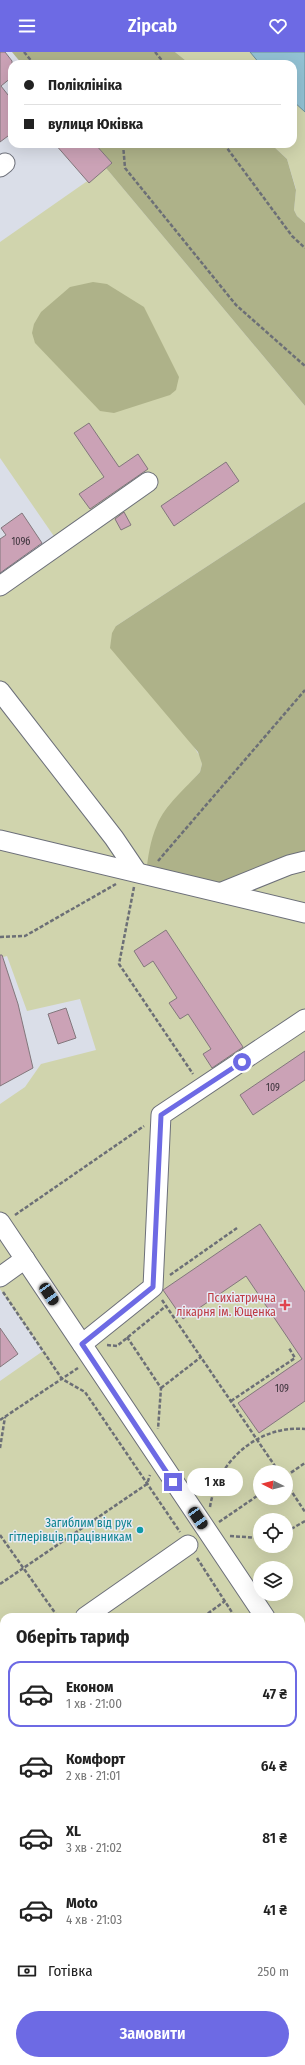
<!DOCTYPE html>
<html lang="uk">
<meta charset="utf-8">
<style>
:root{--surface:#fff;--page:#f2f2f2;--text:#222;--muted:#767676;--line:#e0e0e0;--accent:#6d6ae4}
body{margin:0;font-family:"Fira Sans Condensed",sans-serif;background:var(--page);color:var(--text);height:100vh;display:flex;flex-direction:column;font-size:15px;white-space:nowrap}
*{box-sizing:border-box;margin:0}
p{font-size:13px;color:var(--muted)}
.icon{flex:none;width:22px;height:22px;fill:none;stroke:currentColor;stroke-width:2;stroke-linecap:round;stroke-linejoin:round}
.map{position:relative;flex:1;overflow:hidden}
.side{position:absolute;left:0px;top:1561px;width:305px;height:452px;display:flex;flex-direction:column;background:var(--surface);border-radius:12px 12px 0 0;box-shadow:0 4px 16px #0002}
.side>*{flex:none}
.guide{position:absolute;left:8px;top:8px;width:289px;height:88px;border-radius:12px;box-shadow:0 4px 16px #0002;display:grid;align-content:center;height:88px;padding:0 16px;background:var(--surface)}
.needle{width:26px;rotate:276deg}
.controls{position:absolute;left:253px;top:1413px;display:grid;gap:8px}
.controls a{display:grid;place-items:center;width:40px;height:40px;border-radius:50%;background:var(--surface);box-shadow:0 4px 16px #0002;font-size:20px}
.end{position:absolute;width:18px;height:18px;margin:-9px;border:5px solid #6d6ae4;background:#fff;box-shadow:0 0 0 2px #fff}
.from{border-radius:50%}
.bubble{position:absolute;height:28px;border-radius:14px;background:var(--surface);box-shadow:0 4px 16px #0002;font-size:13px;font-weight:600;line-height:28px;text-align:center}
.car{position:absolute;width:12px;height:24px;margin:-12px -6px;border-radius:5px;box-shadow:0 0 3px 1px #0007;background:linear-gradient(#222 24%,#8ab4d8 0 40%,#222 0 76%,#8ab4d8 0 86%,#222 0)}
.guide b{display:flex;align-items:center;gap:14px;height:38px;font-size:15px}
.guide b+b{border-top:1px solid var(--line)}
.guide i{width:10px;height:10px;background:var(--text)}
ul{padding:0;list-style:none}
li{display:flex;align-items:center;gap:12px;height:66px;margin:0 8px 6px;padding:0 8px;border:2px solid transparent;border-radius:12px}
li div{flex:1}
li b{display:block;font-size:15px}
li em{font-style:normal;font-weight:600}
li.active{border-color:var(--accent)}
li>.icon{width:36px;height:36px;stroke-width:1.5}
h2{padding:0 16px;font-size:18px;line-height:48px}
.pay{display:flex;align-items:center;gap:10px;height:44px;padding:0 16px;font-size:15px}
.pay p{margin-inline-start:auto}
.primary-button{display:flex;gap:8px;margin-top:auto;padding:8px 16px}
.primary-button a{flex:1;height:46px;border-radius:24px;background:var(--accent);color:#fff;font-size:16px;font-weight:600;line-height:46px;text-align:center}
header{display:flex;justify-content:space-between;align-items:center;height:52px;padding:0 16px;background:var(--accent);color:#fff;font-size:18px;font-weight:600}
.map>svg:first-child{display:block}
.green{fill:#d0d4ad;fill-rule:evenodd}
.forest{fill:#aeb289}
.water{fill:#92c1d3;stroke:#6a8c99}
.building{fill:#cba2b6;stroke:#82777c}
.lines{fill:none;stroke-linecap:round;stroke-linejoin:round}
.minor-casing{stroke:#6c6f79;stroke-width:21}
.path{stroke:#6c6f76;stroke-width:2.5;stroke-dasharray:4 2;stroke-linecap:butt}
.minor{stroke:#fff;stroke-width:19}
.route{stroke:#6d6ae4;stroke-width:5}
.health-dot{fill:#e0444e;stroke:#e7ebf5;stroke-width:1.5}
.culture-dot{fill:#0f9aa8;stroke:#e7ebf5;stroke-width:1.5}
.labels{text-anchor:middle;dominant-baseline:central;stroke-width:3;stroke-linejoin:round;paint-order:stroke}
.number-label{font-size:10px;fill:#3d343c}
.health-label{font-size:12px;fill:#be3a42;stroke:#e7ebf5;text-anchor:end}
.culture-label{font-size:12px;fill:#0d838f;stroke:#e7ebf5;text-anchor:end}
</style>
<header><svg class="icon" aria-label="menu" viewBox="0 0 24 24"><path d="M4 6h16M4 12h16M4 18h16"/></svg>Zipcab<svg class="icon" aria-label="heart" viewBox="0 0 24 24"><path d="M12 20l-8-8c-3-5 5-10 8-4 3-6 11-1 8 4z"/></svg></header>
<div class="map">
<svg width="305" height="2013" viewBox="0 0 305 2013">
<rect width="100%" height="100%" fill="#dadee8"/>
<g class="green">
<polygon points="175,0 250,0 260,12 190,12"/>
<polygon points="293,49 305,60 305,171 297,164 294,158 296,137 287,107 271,92 293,92"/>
<path d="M106,116L305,354V450L116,574L201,706L202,712L200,720L166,759L305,809V1708L301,1711V1565H4V1919L0,1922V1329L43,1299L0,1237V1052L25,1035L41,1012L96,998L80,947L27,959L7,904L0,906V534L60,493L0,406V190ZM260,1420H286V1446H260ZM260,1468H286V1494H260ZM260,1516H286V1542H260Z"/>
<polygon points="305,1977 305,2013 273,2013 270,2009 301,2009 301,1980"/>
<polygon points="25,2009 89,2009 92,2013 28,2013"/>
<polygon points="124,2009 190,2009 193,2013 119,2013"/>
</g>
<g class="forest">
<polygon points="12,0 175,0 190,12 22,12"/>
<polygon points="95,92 271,92 287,107 296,138 294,158 297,164 305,171 305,354 106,116 112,111"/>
<polygon points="93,230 107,232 144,255 179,325 176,338 170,343 114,361 100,359 35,291 32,281 34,272 41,260 70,235"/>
<path d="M305,450V809L222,840L146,822C148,805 150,789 157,773C165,753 186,736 200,720L202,712L198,700L110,596L112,581L116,574Z"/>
<polygon points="190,2009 252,2009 246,2013 193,2013"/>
</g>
<polygon class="water" points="250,0 305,0 305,60 293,49 293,12 260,12"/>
<g class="building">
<polygon points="0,0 5,0 12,9 12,25 1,34 12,48 12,81 0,90"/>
<polygon points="55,92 95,92 112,111 89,131"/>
<polygon points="89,371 119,415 138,402 148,417 90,457 79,442 104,425 74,381"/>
<polygon points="226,410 239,429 174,474 161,454"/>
<polygon points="124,460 131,473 121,478 115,467"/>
<polygon points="22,461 42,491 0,521 0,487 6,483 1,476"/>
<polygon points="166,878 243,995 212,1016 203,1002 211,997 188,962 180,967 169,951 177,946 153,909 144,915 134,899"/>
<polygon points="0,903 2,903 18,952 33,1016 0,1034"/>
<polygon points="66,956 76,986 58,992 48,962"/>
<polygon points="305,999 305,1028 253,1063 240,1043"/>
<polygon points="260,1172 305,1240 305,1349 259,1381 238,1351 302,1307 246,1224 183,1267 163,1238"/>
<polygon points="0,1276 18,1302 0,1315"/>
</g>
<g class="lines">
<g class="minor-casing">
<g id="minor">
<polyline points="0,115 5,111"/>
<polyline points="0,534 148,430"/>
<polyline points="0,639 114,786 137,820"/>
<polyline points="0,788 305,861"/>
<polyline points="222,840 289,813 305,809"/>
<polyline points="0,1170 265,1565"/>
<polyline points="0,1225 25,1207"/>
<polyline points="82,1292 153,1235 161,1063 305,967"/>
<polyline points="85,1565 188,1493"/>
<polyline points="301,1617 305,1623"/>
<polyline points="0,1621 4,1618"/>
<polyline points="0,1932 4,1929"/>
<polyline points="301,1980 305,1977"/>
<polyline points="0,2012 4,2009"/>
<polyline points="257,2013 263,2009"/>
</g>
</g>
<g class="path">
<polyline points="24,0 34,12"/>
<polyline points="155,0 165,12"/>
<polyline points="123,92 125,116 236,253 305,314"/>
<polyline points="224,92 292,184 305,196"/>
<polyline points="158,809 305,638"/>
<polyline points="134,835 119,912 193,1022"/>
<polyline points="0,885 25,884 116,832"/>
<polyline points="15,1163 144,1074"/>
<polyline points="170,1223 237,1176"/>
<polyline points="3,1240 62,1327 85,1340 180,1480"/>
<polyline points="162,1248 279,1420"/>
<polyline points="127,1285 161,1336 158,1377"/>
<polyline points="107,1293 117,1294 166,1254"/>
<polyline points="161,1336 201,1305"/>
<polyline points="231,1349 295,1306 289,1296"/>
<polyline points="0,1368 78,1316"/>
<polyline points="0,1396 5,1365"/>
<polyline points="286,1424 305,1411"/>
<polyline points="286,1431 305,1460"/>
<path d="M210,1455C217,1409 258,1373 305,1377"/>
<polyline points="219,1470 260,1442"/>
<polyline points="286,1480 305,1469"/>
<polyline points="0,1483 58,1565"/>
<polyline points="230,1484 260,1486"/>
<polyline points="197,1506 235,1565"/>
<polyline points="0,1532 147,1432 150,1423"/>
<polyline points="203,1565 225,1549"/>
<polyline points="301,1665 305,1662"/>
<polyline points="0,1705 4,1703"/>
<polyline points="301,1723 305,1728"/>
<polyline points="0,1755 4,1761"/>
<polyline points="0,1775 4,1774"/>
<polyline points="0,1873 4,1871"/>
</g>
<use href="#minor" class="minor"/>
</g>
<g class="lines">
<polyline class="route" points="173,1430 82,1292 153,1235 161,1063 242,1010"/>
</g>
<path class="health-dot" d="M283 1247h4v4h4v4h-4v4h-4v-4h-4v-4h4z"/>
<circle class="culture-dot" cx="140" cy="1478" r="4"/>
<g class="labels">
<g class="number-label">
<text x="21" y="490">109б</text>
<text x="273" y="1036">109</text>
<text x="282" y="1337">109</text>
</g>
<g class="health-label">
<text x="276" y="1246">Психіатрична<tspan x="276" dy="14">лікарня ім. Ющенка</tspan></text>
</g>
<g class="culture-label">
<text x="132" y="1471">Загиблим від рук<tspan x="132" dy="14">гітлерівців працівникам</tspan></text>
</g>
</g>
</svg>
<div class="controls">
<a><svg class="needle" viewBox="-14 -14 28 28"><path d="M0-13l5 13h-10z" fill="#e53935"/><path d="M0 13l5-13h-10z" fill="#767676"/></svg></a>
<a><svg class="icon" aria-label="locate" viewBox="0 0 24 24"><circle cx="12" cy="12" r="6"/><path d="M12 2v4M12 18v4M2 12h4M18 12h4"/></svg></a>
<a><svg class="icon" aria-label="layers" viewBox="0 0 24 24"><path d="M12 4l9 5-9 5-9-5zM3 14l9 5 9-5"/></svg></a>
</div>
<i class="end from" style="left:242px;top:1010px"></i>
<i class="end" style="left:173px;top:1430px"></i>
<div class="bubble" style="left:187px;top:1416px;width:56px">1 хв</div>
<i class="car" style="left:49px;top:1242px;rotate:146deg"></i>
<i class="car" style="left:198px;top:1466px;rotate:146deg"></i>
<div class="guide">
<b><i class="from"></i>Поліклініка</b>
<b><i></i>вулиця Юківка</b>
</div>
<section class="side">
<h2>Оберіть тариф</h2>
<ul>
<li class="active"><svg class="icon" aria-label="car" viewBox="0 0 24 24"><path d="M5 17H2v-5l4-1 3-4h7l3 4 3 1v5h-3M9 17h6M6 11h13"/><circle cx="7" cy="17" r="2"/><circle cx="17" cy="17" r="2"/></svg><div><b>Економ</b><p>1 хв · 21:00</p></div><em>47 ₴</em></li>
<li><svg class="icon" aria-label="car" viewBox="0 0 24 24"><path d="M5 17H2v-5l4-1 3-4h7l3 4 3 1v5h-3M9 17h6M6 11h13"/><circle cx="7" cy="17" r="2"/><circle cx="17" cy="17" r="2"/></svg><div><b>Комфорт</b><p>2 хв · 21:01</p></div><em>64 ₴</em></li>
<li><svg class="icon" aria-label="car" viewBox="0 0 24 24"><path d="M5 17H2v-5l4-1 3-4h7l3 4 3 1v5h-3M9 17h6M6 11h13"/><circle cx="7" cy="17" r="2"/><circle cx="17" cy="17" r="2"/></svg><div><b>XL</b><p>3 хв · 21:02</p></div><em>81 ₴</em></li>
<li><svg class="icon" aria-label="car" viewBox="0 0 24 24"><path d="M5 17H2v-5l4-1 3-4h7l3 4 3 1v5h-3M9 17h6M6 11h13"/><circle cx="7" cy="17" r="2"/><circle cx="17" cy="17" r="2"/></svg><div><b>Moto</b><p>4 хв · 21:03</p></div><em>41 ₴</em></li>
</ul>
<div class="pay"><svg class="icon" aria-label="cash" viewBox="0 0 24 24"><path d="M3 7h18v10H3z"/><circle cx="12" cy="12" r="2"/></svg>Готівка<p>250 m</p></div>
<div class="primary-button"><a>Замовити</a></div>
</section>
</div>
